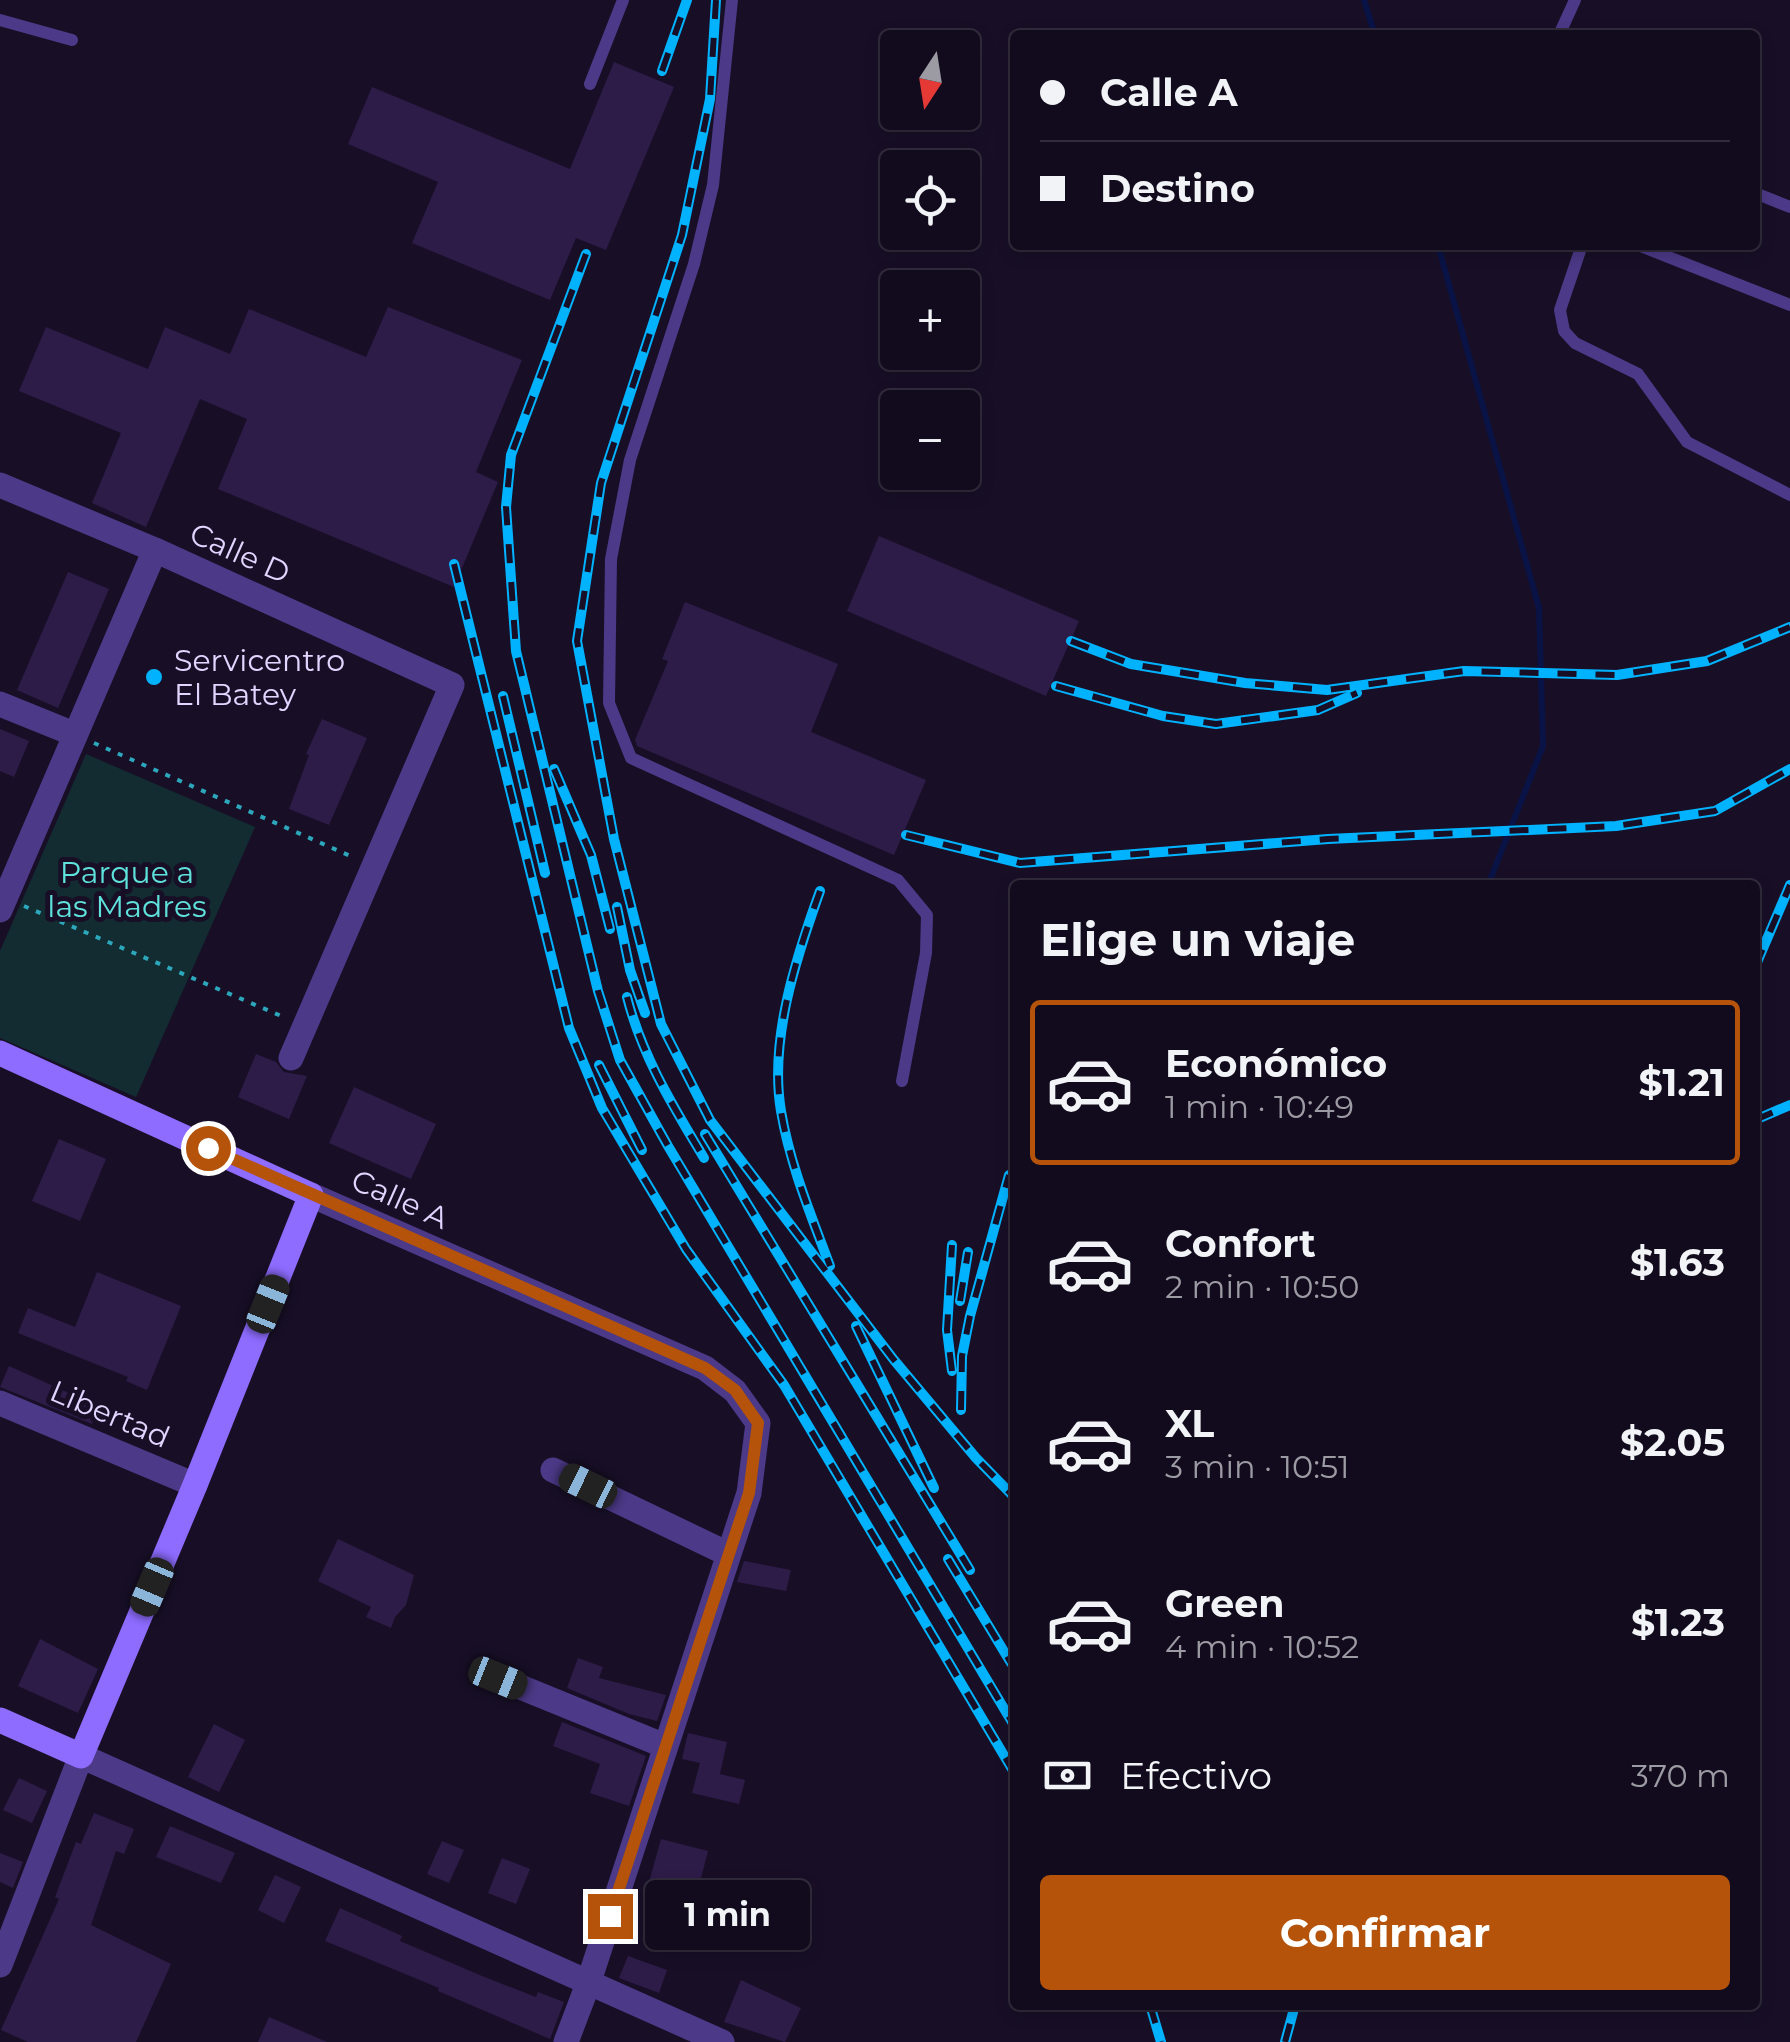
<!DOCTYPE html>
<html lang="es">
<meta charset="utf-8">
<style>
:root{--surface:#120b1d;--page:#1b1426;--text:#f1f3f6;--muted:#9c9ba4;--line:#312b3b;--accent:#b45309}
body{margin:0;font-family:Montserrat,sans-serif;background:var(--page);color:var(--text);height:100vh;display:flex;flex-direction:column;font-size:38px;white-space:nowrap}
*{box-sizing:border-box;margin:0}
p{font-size:32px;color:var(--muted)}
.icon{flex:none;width:55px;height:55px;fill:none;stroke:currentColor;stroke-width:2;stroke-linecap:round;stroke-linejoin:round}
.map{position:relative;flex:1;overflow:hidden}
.side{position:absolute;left:1010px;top:880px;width:750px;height:1130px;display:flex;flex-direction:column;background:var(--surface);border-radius:10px;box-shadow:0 5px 15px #0003,0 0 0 2px var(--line)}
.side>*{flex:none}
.guide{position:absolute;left:1010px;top:30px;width:750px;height:220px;border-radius:10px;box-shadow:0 5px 15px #0003,0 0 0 2px var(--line);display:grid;align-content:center;height:220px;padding:0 30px;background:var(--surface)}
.needle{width:65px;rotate:192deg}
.fabs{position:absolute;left:880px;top:30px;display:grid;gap:20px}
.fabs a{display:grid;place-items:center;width:100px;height:100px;border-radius:10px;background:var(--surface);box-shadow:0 5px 15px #0003,0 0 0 2px var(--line);font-size:50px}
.end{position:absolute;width:45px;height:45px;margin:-22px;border:12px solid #b45309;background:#fff;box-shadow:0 0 0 5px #fff}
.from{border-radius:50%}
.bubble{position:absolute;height:70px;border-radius:10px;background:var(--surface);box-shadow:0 5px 15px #0003,0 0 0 2px var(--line);font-size:32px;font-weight:700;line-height:70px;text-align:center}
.car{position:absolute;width:30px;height:60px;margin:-30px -15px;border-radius:12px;box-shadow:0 0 8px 2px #0007;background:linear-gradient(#222 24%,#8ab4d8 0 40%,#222 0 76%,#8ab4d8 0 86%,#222 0)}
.guide b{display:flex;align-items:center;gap:35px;height:95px;font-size:38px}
.guide b+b{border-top:2px solid var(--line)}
.guide i{width:25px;height:25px;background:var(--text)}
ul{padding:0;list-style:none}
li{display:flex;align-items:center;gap:30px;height:165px;margin:0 20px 15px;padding:0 10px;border:5px solid transparent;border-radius:10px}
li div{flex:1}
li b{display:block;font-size:38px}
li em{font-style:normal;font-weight:700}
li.on{border-color:var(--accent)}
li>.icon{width:90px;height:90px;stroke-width:1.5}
h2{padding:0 30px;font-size:45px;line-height:120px}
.pay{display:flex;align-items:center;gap:25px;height:110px;padding:0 30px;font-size:38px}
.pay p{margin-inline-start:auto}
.button{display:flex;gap:20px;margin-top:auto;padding:20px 30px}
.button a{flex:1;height:115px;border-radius:10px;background:var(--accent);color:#fff;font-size:40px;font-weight:700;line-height:115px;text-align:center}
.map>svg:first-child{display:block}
.green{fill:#122c31}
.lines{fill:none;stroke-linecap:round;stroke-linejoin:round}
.stream{stroke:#091346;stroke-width:6}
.building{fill:#2d1b48}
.path{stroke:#2da7bb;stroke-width:4;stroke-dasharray:5 8;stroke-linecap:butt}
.lane{stroke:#4c3987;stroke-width:12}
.street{stroke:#4c3987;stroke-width:25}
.secondary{stroke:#8d6cff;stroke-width:25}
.rail-casing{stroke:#01b3ff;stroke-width:10}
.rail{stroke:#180f27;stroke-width:6;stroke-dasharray:19;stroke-linecap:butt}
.route{stroke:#b45309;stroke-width:12}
.poi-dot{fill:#01b3ff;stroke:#180f27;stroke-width:4}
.labels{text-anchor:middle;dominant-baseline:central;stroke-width:10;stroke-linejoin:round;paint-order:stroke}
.street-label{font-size:30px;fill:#e2d5ff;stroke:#180f27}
.poi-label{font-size:30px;fill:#e2d5ff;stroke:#180f27;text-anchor:start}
.park-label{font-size:30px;fill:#5ee2db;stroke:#180f27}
</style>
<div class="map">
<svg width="1790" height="2042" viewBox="0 0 1790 2042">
<rect width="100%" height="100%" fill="#180f27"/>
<polygon class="green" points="86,754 255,827 136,1097 0,1038 0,951"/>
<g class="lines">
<g class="stream">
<polyline points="1364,0 1375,35"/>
<polyline points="1438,245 1539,608 1543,746 1488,885"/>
</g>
</g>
<g class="building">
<polygon points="614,62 674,87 606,250 576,238 550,300 412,243 438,182 348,144 372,87 570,169"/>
<polygon points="388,307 522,360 476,472 498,482 454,587 218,489 247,419 200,399 146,527 92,503 121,433 19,391 46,327 148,369 165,327 230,354 249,309 366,357"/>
<polygon points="879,536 1079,621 1046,696 847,611"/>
<polygon points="68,572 109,589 58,708 17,690"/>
<polygon points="685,602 838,664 811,732 926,780 894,855 637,746 635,740 668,661 662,659"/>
<polygon points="322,719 367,738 329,825 289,809 309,755 306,754"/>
<polygon points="0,729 29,741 14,777 0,771"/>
<polygon points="256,1054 276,1062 284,1072 307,1076 289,1119 238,1097"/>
<polygon points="354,1087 436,1124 411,1179 329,1143"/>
<polygon points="59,1139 106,1159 80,1221 32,1201"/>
<polygon points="97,1272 181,1306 147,1390 126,1381 128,1377 18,1333 28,1308 75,1327"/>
<polygon points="9,1366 100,1407 92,1424 0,1387"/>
<polygon points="338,1539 414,1575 406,1605 395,1617 391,1628 366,1617 371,1607 318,1581"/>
<polygon points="744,1561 791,1570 786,1591 737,1582"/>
<polygon points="40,1639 98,1669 78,1713 18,1686"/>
<polygon points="578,1658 603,1667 599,1678 666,1695 657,1721 629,1714 567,1688"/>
<polygon points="562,1722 646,1756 629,1806 590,1793 600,1764 553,1746"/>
<polygon points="214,1724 245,1740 219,1792 188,1777"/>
<polygon points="688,1733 727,1742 720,1774 745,1780 739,1804 692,1793 700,1763 682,1759"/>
<polygon points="19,1778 47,1791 32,1823 3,1810"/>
<polygon points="94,1813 134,1829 124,1854 116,1851 91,1925 171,1964 136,2042 28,2042 1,2030 59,1899 55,1897 76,1842 81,1844"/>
<polygon points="170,1826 235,1853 221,1883 156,1857"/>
<polygon points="661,1839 708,1851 694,1906 646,1893"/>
<polygon points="442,1841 464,1850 449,1883 427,1874"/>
<polygon points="0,1853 23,1862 13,1888 0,1882"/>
<polygon points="502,1858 530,1869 516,1904 488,1893"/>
<polygon points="275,1875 301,1887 284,1923 258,1910"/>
<polygon points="340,1908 402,1936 400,1941 482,1976 536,1997 538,1992 564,2002 550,2039 438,1991 439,1988 325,1941"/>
<polygon points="628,1956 667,1970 659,1993 619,1978"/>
<polygon points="741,1980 801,2008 785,2042 724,2022"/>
<polygon points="269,2017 327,2042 258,2042"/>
</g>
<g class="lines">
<g class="path">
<polyline points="94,743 355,858"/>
<polyline points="24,906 286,1018"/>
</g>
<g class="lane">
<polyline points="732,0 713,185 694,264 630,460 611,559 609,703 631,758 898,880 927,915 926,953 902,1081"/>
<polyline points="0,20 72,40"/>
<polyline points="1559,35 1575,0"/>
<polyline points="590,84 623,0"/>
<polyline points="1755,193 1790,207"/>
<polyline points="1582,245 1560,310 1564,331 1575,343 1638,374 1687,442 1790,495"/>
<polyline points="1638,245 1790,305"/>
</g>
<g class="street">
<polyline points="0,485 155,550 452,685 291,1058"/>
<polyline points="0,704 74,734"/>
<polyline points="0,910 155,550"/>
<polyline points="311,1195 705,1368 735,1391 758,1423 749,1493 588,1984 566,2042"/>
<polyline points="0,1403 195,1485"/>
<polyline points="553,1470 728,1554"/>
<polyline points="498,1678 665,1746"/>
<polyline points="0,1965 81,1756 722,2042"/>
</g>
<polyline class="secondary" points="0,1053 311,1195 195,1485 81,1756 0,1720"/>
<g class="rail-casing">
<g id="rail">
<polyline points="716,0 710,99 682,235 601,483 577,641 614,839 661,1024 710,1120 894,1360 976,1458 1015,1498"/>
<polyline points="662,71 687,0"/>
<polyline points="586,254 511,455 506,507 516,651 598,991 620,1060 668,1146 1015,1727"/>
<polyline points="454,564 569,1028 602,1108 686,1249 784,1385 1015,1774"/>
<polyline points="1071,641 1131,664 1245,683 1327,690 1464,671 1617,675 1707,661 1790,627"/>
<polyline points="1056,686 1163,716 1216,724 1318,710 1357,693"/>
<polyline points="503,696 545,873"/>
<polyline points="554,769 591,855 610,929"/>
<polyline points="906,835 1020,863 1328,839 1616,826 1715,811 1790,769"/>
<path d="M820,891C796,958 769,1040 781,1111C790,1165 811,1215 830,1266"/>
<polyline points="617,907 630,970 645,1013"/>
<polyline points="1755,967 1790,885"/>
<path d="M627,997C642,1056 673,1106 704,1158"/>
<polyline points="599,1065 642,1150"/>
<polyline points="1755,1120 1790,1105"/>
<polyline points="705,1134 970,1570"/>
<polyline points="960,1301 968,1252"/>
<polyline points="856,1326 934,1488"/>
<polyline points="952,1371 947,1330 952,1245"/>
<polyline points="961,1410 962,1356 970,1316 1009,1175"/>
<polyline points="948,1559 1011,1663"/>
<polyline points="1150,2005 1161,2042"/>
<polyline points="1285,2042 1295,2005"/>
</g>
</g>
<use href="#rail" class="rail"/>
</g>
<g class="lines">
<polyline class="route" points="208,1148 705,1368 735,1390 758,1423 749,1493 610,1916"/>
</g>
<circle class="poi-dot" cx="154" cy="677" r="10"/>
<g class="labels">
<g class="street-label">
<text transform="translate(240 553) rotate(24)">Calle D</text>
<text transform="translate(400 1199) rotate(24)">Calle A</text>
<text transform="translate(110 1414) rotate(23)">Libertad</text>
</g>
<g class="poi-label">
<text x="174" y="660">Servicentro<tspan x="174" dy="34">El Batey</tspan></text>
</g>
<g class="park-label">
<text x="127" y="872">Parque a<tspan x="127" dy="34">las Madres</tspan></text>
</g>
</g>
</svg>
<div class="fabs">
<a><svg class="needle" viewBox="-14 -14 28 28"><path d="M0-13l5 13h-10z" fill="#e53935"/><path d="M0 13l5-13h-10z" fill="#9c9ba4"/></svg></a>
<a><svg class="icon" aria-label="locate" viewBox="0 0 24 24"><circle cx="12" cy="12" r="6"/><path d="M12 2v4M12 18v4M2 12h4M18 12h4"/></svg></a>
<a>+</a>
<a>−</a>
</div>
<i class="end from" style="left:208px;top:1148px"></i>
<i class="end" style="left:610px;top:1916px"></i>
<div class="bubble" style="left:645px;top:1880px;width:165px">1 min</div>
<i class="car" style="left:268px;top:1304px;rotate:22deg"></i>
<i class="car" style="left:588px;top:1486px;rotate:296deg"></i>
<i class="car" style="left:152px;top:1587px;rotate:203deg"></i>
<i class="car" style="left:498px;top:1678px;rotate:112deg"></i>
<div class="guide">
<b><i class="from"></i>Calle A</b>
<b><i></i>Destino</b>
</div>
<section class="side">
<h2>Elige un viaje</h2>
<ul>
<li class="on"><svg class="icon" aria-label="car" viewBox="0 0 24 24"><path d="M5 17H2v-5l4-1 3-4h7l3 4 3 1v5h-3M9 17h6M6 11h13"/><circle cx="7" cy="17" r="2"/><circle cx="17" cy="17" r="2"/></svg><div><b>Económico</b><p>1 min · 10:49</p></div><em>$1.21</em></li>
<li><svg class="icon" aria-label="car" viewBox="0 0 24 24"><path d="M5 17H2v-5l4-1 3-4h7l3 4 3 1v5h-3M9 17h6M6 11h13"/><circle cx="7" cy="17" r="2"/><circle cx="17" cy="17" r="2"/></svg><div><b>Confort</b><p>2 min · 10:50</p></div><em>$1.63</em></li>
<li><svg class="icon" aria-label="car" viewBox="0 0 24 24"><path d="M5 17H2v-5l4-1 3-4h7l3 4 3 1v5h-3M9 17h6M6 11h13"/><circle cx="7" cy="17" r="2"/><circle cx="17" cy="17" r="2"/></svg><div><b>XL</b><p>3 min · 10:51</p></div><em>$2.05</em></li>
<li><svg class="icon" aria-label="car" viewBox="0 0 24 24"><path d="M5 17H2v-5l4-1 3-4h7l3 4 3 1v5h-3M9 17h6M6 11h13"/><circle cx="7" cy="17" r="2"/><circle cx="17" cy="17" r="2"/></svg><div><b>Green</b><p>4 min · 10:52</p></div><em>$1.23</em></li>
</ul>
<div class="pay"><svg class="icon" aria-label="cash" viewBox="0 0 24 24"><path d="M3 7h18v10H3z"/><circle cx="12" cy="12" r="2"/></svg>Efectivo<p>370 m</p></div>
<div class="button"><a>Confirmar</a></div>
</section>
</div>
